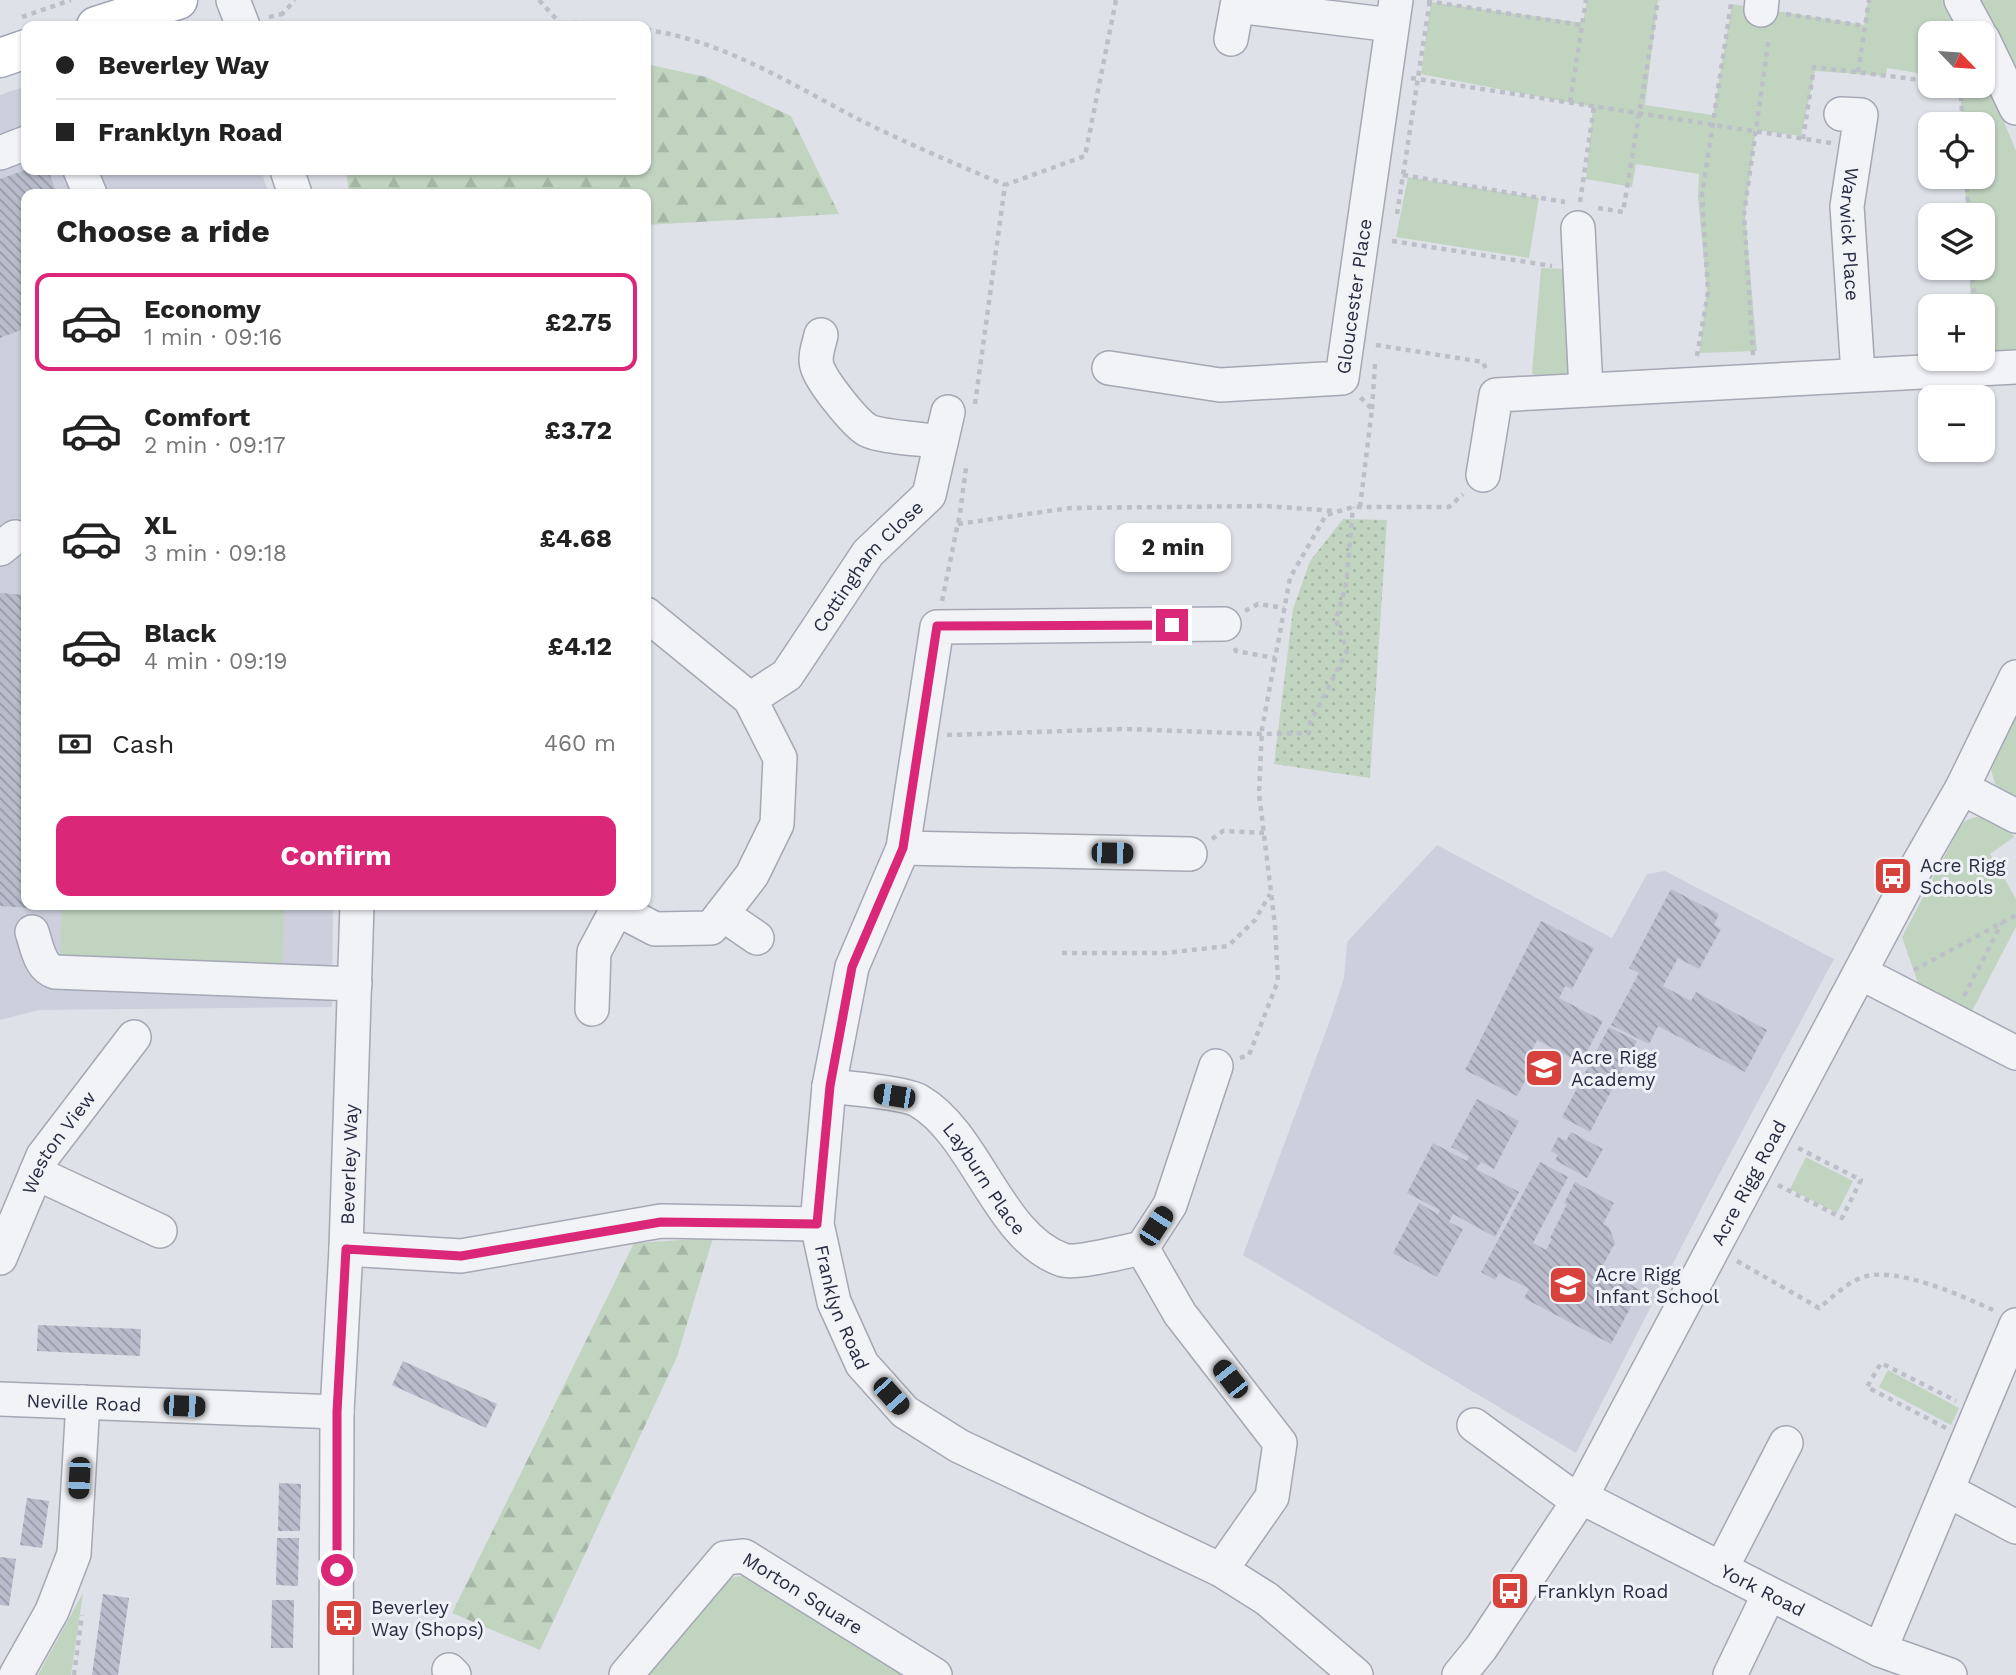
<!DOCTYPE html>
<meta charset="utf-8">
<style>
:root{--surface:#fff;--page:#f2f2f2;--text:#222;--muted:#767676;--line:#e0e0e0;--accent:#db2777}
body{margin:0;font-family:"Work Sans",sans-serif;background:var(--page);color:var(--text);height:100vh;display:flex;flex-direction:column;font-size:26px;white-space:nowrap}
*{box-sizing:border-box;margin:0}
p{font-size:23px;color:var(--muted)}
.icon{flex:none;width:38px;height:38px;fill:none;stroke:currentColor;stroke-width:2;stroke-linecap:round;stroke-linejoin:round}
.map{position:relative;flex:1;overflow:hidden}
.drawer{position:absolute;left:21px;top:189px;width:630px;height:721px;display:flex;flex-direction:column;background:var(--surface);border-radius:14px;box-shadow:0 2px 5px #0004}
.drawer>*{flex:none}
.hud{position:absolute;left:21px;top:21px;width:630px;height:154px;border-radius:14px;box-shadow:0 2px 5px #0004;display:grid;align-content:center;height:154px;padding:0 35px;background:var(--surface)}
.needle{width:46px;rotate:115deg}
.tools{position:absolute;left:1918px;top:21px;display:grid;gap:14px}
.tools a{display:grid;place-items:center;width:77px;height:77px;border-radius:14px;background:var(--surface);box-shadow:0 2px 5px #0004;font-size:35px}
.end{position:absolute;width:32px;height:32px;margin:-16px;border:9px solid #db2777;background:#fff;box-shadow:0 0 0 4px #fff}
.from{border-radius:50%}
.bubble{position:absolute;height:49px;border-radius:14px;background:var(--surface);box-shadow:0 2px 5px #0004;font-size:23px;font-weight:700;line-height:49px;text-align:center}
.car{position:absolute;width:21px;height:42px;margin:-21px -10px;border-radius:9px;box-shadow:0 0 5px 2px #0007;background:linear-gradient(#222 24%,#8ab4d8 0 40%,#222 0 76%,#8ab4d8 0 86%,#222 0)}
.hud b{display:flex;align-items:center;gap:24px;height:66px;font-size:26px}
.hud b+b{border-top:2px solid var(--line)}
.hud i{width:18px;height:18px;background:var(--text)}
ul{padding:0;list-style:none}
li{display:flex;align-items:center;gap:21px;height:98px;margin:0 14px 10px;padding:0 21px;border:4px solid transparent;border-radius:14px}
li div{flex:1}
li b{display:block;font-size:26px}
li em{font-style:normal;font-weight:700}
li.active{border-color:var(--accent)}
li>.icon{width:63px;height:63px;stroke-width:1.5}
h2{padding:0 35px;font-size:32px;line-height:84px}
.pay{display:flex;align-items:center;gap:18px;height:77px;padding:0 35px;font-size:26px}
.pay p{margin-inline-start:auto}
.button{display:flex;gap:14px;margin-top:auto;padding:14px 35px}
.button a{flex:1;height:80px;border-radius:14px;background:var(--accent);color:#fff;font-size:28px;font-weight:700;line-height:80px;text-align:center}
.map>svg:first-child{display:block}
.built{fill:#cdd0dc}
.grass{fill:#c1d4c0}
.forest{fill:url(#forest-firs)}
.park{fill:url(#park-dots)}
.building{fill:url(#building-back-hatch)}
.lines{fill:none;stroke-linecap:round;stroke-linejoin:round}
.minor-casing{stroke:#a4a7b4;stroke-width:36}
.major-casing{stroke:#9ea3b6;stroke-width:41}
.path{stroke:#bdbfc8;stroke-width:4.5;stroke-dasharray:5 5;stroke-linecap:butt}
.minor{stroke:#f2f3f7;stroke-width:33}
.major{stroke:#fff;stroke-width:38}
.route{stroke:#db2777;stroke-width:9}
.labels{text-anchor:middle;dominant-baseline:central;stroke-width:6;stroke-linejoin:round;paint-order:stroke}
.street-label{font-size:19px;fill:#272c42;stroke:#eff1f7}
.poi-label{font-size:19px;fill:#272c42;stroke:#eff1f7;text-anchor:start}
</style>
<div class="map">
<svg width="2016" height="1675" viewBox="0 0 2016 1675">
<defs>
<pattern id="forest-firs" width="22" height="20" patternUnits="userSpaceOnUse" patternTransform="scale(1.75)"><rect width="22" height="20" fill="#c1d4c0"/><path d="M5 1l3.5 6h-7zM16 11l3.5 6h-7z" fill="#a6b6a6"/></pattern>
<pattern id="park-dots" width="8" height="8" patternUnits="userSpaceOnUse" patternTransform="scale(1.75)"><rect width="8" height="8" fill="#c1d4c0"/><path d="M2 2h.1M6 6h.1" fill="none" stroke="#a6b6a6" stroke-width="1.8" stroke-linecap="round"/></pattern>
<pattern id="building-back-hatch" width="6" height="6" patternUnits="userSpaceOnUse" patternTransform="scale(1.75)"><rect width="6" height="6" fill="#b9bcca"/><path d="M-1 5l2 2M0 0l6 6M5-1l2 2" fill="none" stroke="#9699a6"/></pattern>
</defs>
<rect width="100%" height="100%" fill="#dfe1e9"/>
<g class="built">
<polygon points="26,86 26,170 261,170 269,194 26,194 26,905 333,905 332,1007 39,1010 0,1020 0,95"/>
<polygon points="1437,845 1612,938 1647,874 1665,871 1834,959 1704,1203 1576,1453 1243,1255 1332,1015 1344,978 1347,942"/>
</g>
<g class="grass">
<polygon points="1587,0 1658,0 1645,105 1713,115 1732,4 1864,25 1868,0 1942,0 1961,33 1930,33 1930,75 1887,68 1886,76 1815,71 1801,136 1756,130 1745,215 1757,351 1699,353 1707,291 1698,198 1699,174 1636,164 1632,187 1586,179 1593,107 1421,74 1431,2 1583,23"/>
<polygon points="1980,0 2016,0 2016,74"/>
<polygon points="1983,71 2016,151 2016,358 1983,359 1983,306 1971,306 1969,268 1983,268 1983,215 1967,215 1964,177 1983,177 1983,124 1962,124 1960,86 1983,86"/>
<polygon points="1408,177 1539,198 1529,258 1396,237"/>
<polygon points="1541,268 1567,269 1572,364 1565,377 1539,380 1532,373"/>
<polygon points="2016,716 2016,798 1995,784 1991,770"/>
<polygon points="1985,815 2006,824 2014,837 1990,854 2016,899 2016,927 1972,1011 1919,986 1902,937 1962,823 1969,819"/>
<polygon points="62,905 284,905 282,967 60,956"/>
<polygon points="1806,1157 1853,1181 1837,1213 1790,1189"/>
<polygon points="1888,1370 1959,1408 1951,1425 1879,1387"/>
<polygon points="752,1575 920,1675 645,1675 724,1583 734,1577"/>
<polygon points="83,1593 71,1675 38,1675"/>
</g>
<g class="forest">
<polygon points="646,64 706,77 791,116 839,214 646,225 646,194 349,194 346,170 646,170"/>
<polygon points="713,1238 677,1357 540,1650 452,1613 634,1243"/>
</g>
<polygon class="park" points="1343,519 1387,520 1370,778 1274,764 1293,609 1310,561"/>
<g class="building">
<polygon points="25,170 48,170 57,194 26,194 26,328 0,338 0,179"/>
<polygon points="0,593 26,595 26,905 45,905 44,909 0,906"/>
<polygon points="1671,889 1719,914 1714,925 1721,929 1699,969 1678,958 1663,986 1691,1001 1696,992 1767,1030 1745,1072 1658,1026 1649,1044 1611,1025 1639,973 1629,968"/>
<polygon points="1541,921 1594,948 1572,989 1565,986 1559,998 1603,1021 1581,1063 1537,1040 1531,1052 1538,1056 1517,1096 1465,1070"/>
<polygon points="1609,1027 1637,1041 1590,1132 1562,1117"/>
<polygon points="1477,1099 1519,1121 1494,1169 1481,1162 1476,1169 1519,1192 1495,1237 1453,1214 1449,1222 1463,1229 1437,1277 1393,1253 1419,1203 1438,1214 1440,1210 1407,1193 1433,1143 1467,1161 1469,1157 1451,1147"/>
<polygon points="1571,1132 1603,1149 1587,1178 1555,1160 1558,1155 1551,1151 1558,1137 1566,1141"/>
<polygon points="1540,1162 1568,1177 1533,1243 1546,1250 1552,1239 1550,1238 1567,1204 1564,1203 1575,1182 1614,1203 1603,1224 1609,1227 1615,1243 1601,1269 1640,1290 1611,1344 1524,1298 1529,1289 1499,1273 1495,1280 1481,1272"/>
<polygon points="38,1325 141,1329 140,1356 37,1351"/>
<polygon points="403,1361 497,1404 486,1428 392,1385"/>
<polygon points="279,1483 301,1484 300,1531 278,1531"/>
<polygon points="27,1498 49,1501 42,1548 20,1545"/>
<polygon points="277,1538 299,1538 298,1586 276,1585"/>
<polygon points="0,1557 16,1559 9,1606 0,1605"/>
<polygon points="103,1594 129,1598 118,1675 92,1675"/>
<polygon points="272,1600 294,1600 293,1648 271,1648"/>
</g>
<g class="lines">
<g class="minor-casing">
<g id="minor">
<polyline points="233,0 243,26"/>
<polyline points="1961,0 1979,33"/>
<polyline points="1761,10 1762,0"/>
<polyline points="1231,39 1237,6 1392,25"/>
<polyline points="1983,39 2016,108"/>
<path id="s1" d="M1841,114L1861,115L1847,206L1858,374"/>
<polyline points="0,153 26,143"/>
<polyline points="80,170 90,194"/>
<polyline points="287,170 295,194"/>
<polyline points="1578,228 1586,390"/>
<path d="M821,335C819,345 814,356 817,366C821,381 854,422 867,430C879,437 925,439 941,442"/>
<path id="s2" d="M1109,368L1220,385L1342,378L1396,0"/>
<polyline points="1483,475 1496,395 2016,367"/>
<polyline points="0,549 15,537"/>
<path id="s3" d="M1224,624L937,627L903,848L852,967L829,1086L817,1224L834,1302L862,1364L905,1412L959,1446L1221,1570L1267,1599L1356,1675"/>
<path id="s4" d="M750,699L787,675L868,553L929,495L948,412"/>
<polyline points="1962,788 2016,816"/>
<polyline points="903,848 1190,854"/>
<polyline points="617,905 617,909 655,929 711,928 752,875 777,824 780,758 750,699 646,614"/>
<polyline points="722,914 757,938"/>
<path d="M32,932C37,946 39,967 55,972L355,984"/>
<polyline points="1861,973 2016,1053"/>
<polyline points="592,1009 594,952 617,909"/>
<path id="s5" d="M829,1086C848,1088 906,1093 919,1101C977,1135 998,1238 1063,1260C1076,1264 1127,1251 1142,1248L1170,1205L1216,1066"/>
<polyline points="36,1173 160,1231"/>
<polyline points="1142,1248 1180,1314 1280,1443 1272,1497 1221,1570"/>
<polyline points="346,1249 461,1256 661,1221 817,1224"/>
<path id="s6" d="M0,1258L43,1156L134,1037"/>
<path id="s7" d="M0,1399L337,1412"/>
<path id="s8" d="M1474,1425L1564,1491L1581,1497L1880,1650L1950,1675"/>
<polyline points="1947,1490 2016,1527"/>
<polyline points="1721,1569 1786,1443"/>
<polyline points="1880,1650 2016,1325"/>
<polyline points="449,1670 454,1675"/>
<polyline points="16,1675 52,1611 74,1554 83,1402"/>
<path id="s9" d="M336,1675L337,1412L346,1249L357,905"/>
<path id="s10" d="M626,1675L725,1558L744,1556L935,1675"/>
<path id="s11" d="M1459,1675L1481,1648L1581,1497L1908,882L1962,788L2016,677"/>
<polyline points="1730,1675 1769,1594"/>
</g>
</g>
<g class="major-casing">
<g id="major">
<polyline points="96,26 178,0"/>
<polyline points="0,58 26,49"/>
</g>
</g>
<g class="path">
<polyline points="539,0 559,22"/>
<polyline points="1427,1 1581,25"/>
<polyline points="1786,14 1865,26"/>
<polyline points="22,17 71,0"/>
<polyline points="269,17 282,14"/>
<polyline points="283,26 282,14 295,0"/>
<path d="M542,26C567,21 590,23 616,26"/>
<path d="M646,30C720,39 793,85 858,119C906,143 956,164 1005,185"/>
<polyline points="1858,72 1869,0"/>
<polyline points="1411,78 1831,143"/>
<polyline points="1960,86 1963,124"/>
<polyline points="1570,102 1586,0"/>
<polyline points="1803,139 1814,67 1930,81"/>
<polyline points="1403,175 1565,202"/>
<polyline points="1966,177 1969,215"/>
<polyline points="1580,202 1594,106"/>
<polyline points="1598,208 1623,212 1658,0"/>
<polyline points="1397,214 1430,0"/>
<polyline points="1392,241 1552,266"/>
<polyline points="1972,268 1975,306"/>
<polyline points="1376,345 1483,362 1487,372"/>
<polyline points="1753,355 1744,214 1769,37"/>
<polyline points="1697,356 1708,292 1702,195 1731,4"/>
<polyline points="975,404 1005,185 1085,156 1116,0"/>
<polyline points="1372,409 1375,364"/>
<polyline points="1360,507 1372,409 1360,397"/>
<polyline points="958,524 1070,508 1266,506 1335,511"/>
<polyline points="942,601 960,513 966,468"/>
<polyline points="1245,611 1258,604 1284,608"/>
<polyline points="1235,648 1236,651 1275,658"/>
<polyline points="947,735 1125,729 1261,734 1309,733 1310,723 1347,651 1336,620 1346,585 1353,507"/>
<polyline points="1212,839 1223,831 1264,833"/>
<polyline points="1062,953 1165,953 1228,946 1255,920 1270,894"/>
<polyline points="1914,970 2016,915"/>
<polyline points="1964,996 2002,923"/>
<polyline points="1240,1058 1249,1055 1278,981 1275,926 1259,793 1262,729 1290,578 1326,515 1353,507 1449,507 1463,494"/>
<polyline points="1778,1185 1842,1218 1861,1180 1796,1147"/>
<path d="M1737,1261L1819,1308C1833,1297 1846,1283 1863,1277C1897,1266 1962,1296 1993,1310"/>
<polyline points="1946,1428 1867,1387 1881,1363 1956,1401"/>
<polyline points="74,1675 82,1615"/>
</g>
<use href="#minor" class="minor"/>
<use href="#major" class="major"/>
</g>
<g class="lines">
<polyline class="route" points="337,1570 337,1412 346,1249 461,1256 661,1222 817,1224 830,1086 852,967 903,848 937,626 1172,625"/>
</g>
<defs>
<g id="bus-square" transform="scale(2.0125)"><rect x="-9" y="-9" width="18" height="18" rx="4" fill="#d7423c" stroke="#eff1f7"/><path d="M-5-6H5V4H4V6H2V4H-2V6H-4V4H-5ZM-3.5-4V0h7V-4ZM-3.5 1.2v1.5H-2V1.2ZM2 1.2v1.5H3.5V1.2Z" fill="#fff"/></g>
<g id="school-square" transform="scale(2.0125)"><rect x="-9" y="-9" width="18" height="18" rx="4" fill="#d7423c" stroke="#eff1f7"/><path d="M0-5L7-2L0 1L-7-2ZM-4 1L0 2.5L4 1V4Q0 6-4 4Z" fill="#fff"/></g>
</defs>
<g fill-rule="evenodd">
<use href="#bus-square" x="1893" y="876"/>
<use href="#school-square" x="1544" y="1068"/>
<use href="#school-square" x="1568" y="1285"/>
<use href="#bus-square" x="1510" y="1591"/>
<use href="#bus-square" x="344" y="1618"/>
</g>
<g class="labels">
<g class="street-label">
<text stroke="none"><textPath href="#s1" startOffset="140">Warwick Place</textPath></text>
<text stroke="none"><textPath href="#s2" startOffset="317">Gloucester Place</textPath></text>
<text stroke="none"><textPath href="#s4" startOffset="180">Cottingham Close</textPath></text>
<text stroke="none"><textPath href="#s6" startOffset="130">Weston View</textPath></text>
<text stroke="none"><textPath href="#s9" startOffset="511">Beverley Way</textPath></text>
<text stroke="none"><textPath href="#s5" startOffset="194">Layburn Place</textPath></text>
<text stroke="none"><textPath href="#s11" startOffset="572">Acre Rigg Road</textPath></text>
<text stroke="none"><textPath href="#s3" startOffset="987">Franklyn Road</textPath></text>
<text stroke="none"><textPath href="#s7" startOffset="84">Neville Road</textPath></text>
<text stroke="none"><textPath href="#s8" startOffset="334">York Road</textPath></text>
<text stroke="none"><textPath href="#s10" startOffset="242">Morton Square</textPath></text>
</g>
<g class="poi-label">
<text x="1920" y="865">Acre Rigg<tspan x="1920" dy="22">Schools</tspan></text>
<text x="1571" y="1057">Acre Rigg<tspan x="1571" dy="22">Academy</tspan></text>
<text x="1595" y="1274">Acre Rigg<tspan x="1595" dy="22">Infant School</tspan></text>
<text x="1537" y="1591">Franklyn Road</text>
<text x="371" y="1607">Beverley<tspan x="371" dy="22">Way (Shops)</tspan></text>
</g>
</g>
</svg>
<div class="tools">
<a><svg class="needle" viewBox="-14 -14 28 28"><path d="M0-13l5 13h-10z" fill="#e53935"/><path d="M0 13l5-13h-10z" fill="#767676"/></svg></a>
<a><svg class="icon" aria-label="locate" viewBox="0 0 24 24"><circle cx="12" cy="12" r="6"/><path d="M12 2v4M12 18v4M2 12h4M18 12h4"/></svg></a>
<a><svg class="icon" aria-label="layers" viewBox="0 0 24 24"><path d="M12 4l9 5-9 5-9-5zM3 14l9 5 9-5"/></svg></a>
<a>+</a>
<a>−</a>
</div>
<i class="end from" style="left:337px;top:1570px"></i>
<i class="end" style="left:1172px;top:625px"></i>
<div class="bubble" style="left:1115px;top:523px;width:116px">2 min</div>
<i class="car" style="left:1112px;top:853px;rotate:91deg"></i>
<i class="car" style="left:894px;top:1096px;rotate:279deg"></i>
<i class="car" style="left:1156px;top:1226px;rotate:33deg"></i>
<i class="car" style="left:1230px;top:1379px;rotate:322deg"></i>
<i class="car" style="left:891px;top:1396px;rotate:138deg"></i>
<i class="car" style="left:184px;top:1406px;rotate:92deg"></i>
<i class="car" style="left:79px;top:1478px;rotate:183deg"></i>
<div class="hud">
<b><i class="from"></i>Beverley Way</b>
<b><i></i>Franklyn Road</b>
</div>
<section class="drawer">
<h2>Choose a ride</h2>
<ul>
<li class="active"><svg class="icon" aria-label="car" viewBox="0 0 24 24"><path d="M5 17H2v-5l4-1 3-4h7l3 4 3 1v5h-3M9 17h6M6 11h13"/><circle cx="7" cy="17" r="2"/><circle cx="17" cy="17" r="2"/></svg><div><b>Economy</b><p>1 min · 09:16</p></div><em>£2.75</em></li>
<li><svg class="icon" aria-label="car" viewBox="0 0 24 24"><path d="M5 17H2v-5l4-1 3-4h7l3 4 3 1v5h-3M9 17h6M6 11h13"/><circle cx="7" cy="17" r="2"/><circle cx="17" cy="17" r="2"/></svg><div><b>Comfort</b><p>2 min · 09:17</p></div><em>£3.72</em></li>
<li><svg class="icon" aria-label="car" viewBox="0 0 24 24"><path d="M5 17H2v-5l4-1 3-4h7l3 4 3 1v5h-3M9 17h6M6 11h13"/><circle cx="7" cy="17" r="2"/><circle cx="17" cy="17" r="2"/></svg><div><b>XL</b><p>3 min · 09:18</p></div><em>£4.68</em></li>
<li><svg class="icon" aria-label="car" viewBox="0 0 24 24"><path d="M5 17H2v-5l4-1 3-4h7l3 4 3 1v5h-3M9 17h6M6 11h13"/><circle cx="7" cy="17" r="2"/><circle cx="17" cy="17" r="2"/></svg><div><b>Black</b><p>4 min · 09:19</p></div><em>£4.12</em></li>
</ul>
<div class="pay"><svg class="icon" aria-label="cash" viewBox="0 0 24 24"><path d="M3 7h18v10H3z"/><circle cx="12" cy="12" r="2"/></svg>Cash<p>460 m</p></div>
<div class="button"><a>Confirm</a></div>
</section>
</div>
